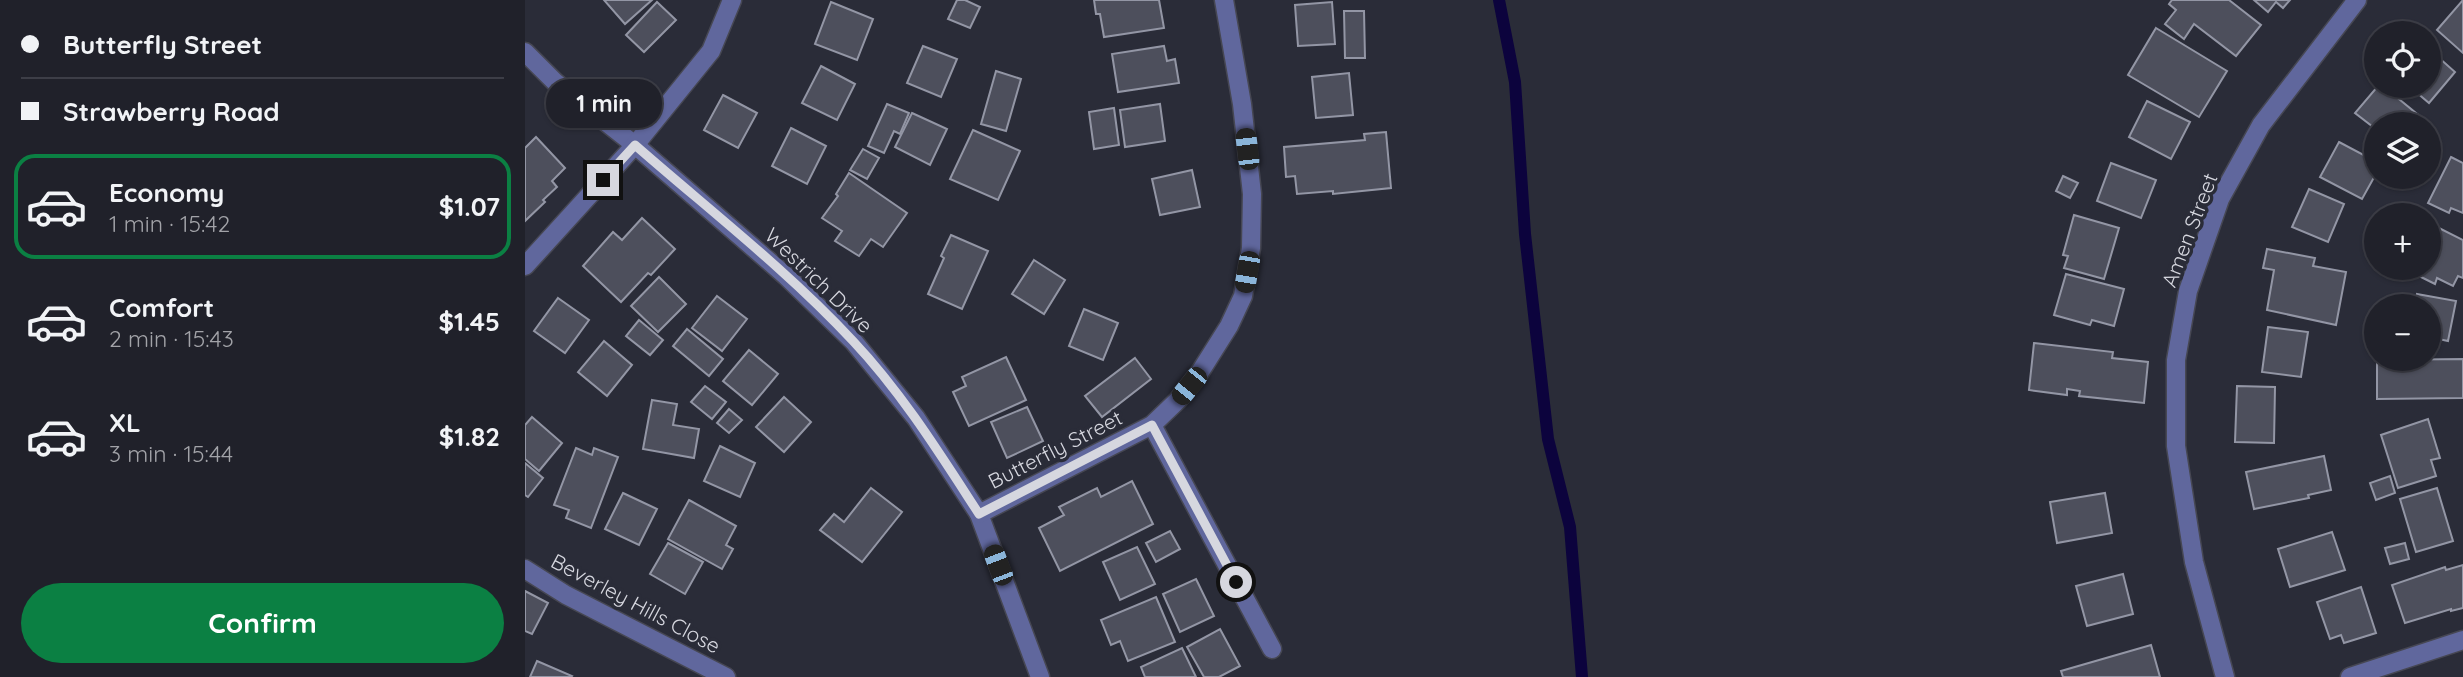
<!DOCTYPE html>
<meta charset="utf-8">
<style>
:root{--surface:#20212a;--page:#282932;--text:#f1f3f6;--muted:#a2a3a8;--line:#3d3e47;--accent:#0b8043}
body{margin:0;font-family:Quicksand,sans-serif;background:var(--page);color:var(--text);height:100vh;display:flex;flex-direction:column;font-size:26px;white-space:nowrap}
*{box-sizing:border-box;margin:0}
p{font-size:23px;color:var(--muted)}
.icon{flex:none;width:38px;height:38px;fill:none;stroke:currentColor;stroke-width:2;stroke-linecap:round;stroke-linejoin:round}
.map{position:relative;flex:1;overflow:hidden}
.side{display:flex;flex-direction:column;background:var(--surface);width:525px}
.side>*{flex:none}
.top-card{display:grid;align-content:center;height:154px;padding:0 21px;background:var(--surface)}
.controls{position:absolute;left:1839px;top:21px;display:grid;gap:14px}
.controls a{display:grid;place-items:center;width:77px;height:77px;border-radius:50%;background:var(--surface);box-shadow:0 2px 5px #0004,0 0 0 2px var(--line);font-size:35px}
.end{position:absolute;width:32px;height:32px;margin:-16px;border:9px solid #d6d7df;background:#111;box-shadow:0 0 0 4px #111}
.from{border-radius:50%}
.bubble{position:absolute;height:49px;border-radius:24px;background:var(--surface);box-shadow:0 2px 5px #0004,0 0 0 2px var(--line);font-size:23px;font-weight:700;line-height:49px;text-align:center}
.car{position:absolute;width:21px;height:42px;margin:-21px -10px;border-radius:9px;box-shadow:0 0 5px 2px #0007;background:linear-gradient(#222 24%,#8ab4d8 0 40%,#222 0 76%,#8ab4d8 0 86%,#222 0)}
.top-card b{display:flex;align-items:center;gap:24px;height:66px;font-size:26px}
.top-card b+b{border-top:2px solid var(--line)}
.top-card i{width:18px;height:18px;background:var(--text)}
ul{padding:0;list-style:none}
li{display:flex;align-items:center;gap:21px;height:105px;margin:0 14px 10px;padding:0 7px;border:4px solid transparent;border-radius:21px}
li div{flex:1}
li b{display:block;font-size:26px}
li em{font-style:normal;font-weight:700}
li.current{border-color:var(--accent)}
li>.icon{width:63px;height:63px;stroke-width:1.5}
.action{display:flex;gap:14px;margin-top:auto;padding:14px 21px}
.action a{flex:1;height:80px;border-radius:42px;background:var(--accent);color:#fff;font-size:28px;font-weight:700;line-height:80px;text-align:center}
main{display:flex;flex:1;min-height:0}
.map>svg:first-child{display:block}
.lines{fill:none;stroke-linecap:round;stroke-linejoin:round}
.stream{stroke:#0c033d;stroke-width:12}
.building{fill:#4d4f5c;stroke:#9396a5;stroke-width:2}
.minor-casing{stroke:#464753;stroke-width:21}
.minor{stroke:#60679d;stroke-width:18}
.route{stroke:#d6d7df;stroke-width:9}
.labels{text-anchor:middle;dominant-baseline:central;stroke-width:7;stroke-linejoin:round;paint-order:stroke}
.street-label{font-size:21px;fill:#d6d7df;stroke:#2a2c38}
</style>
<main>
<section class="side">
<div class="top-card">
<b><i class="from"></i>Butterfly Street</b>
<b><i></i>Strawberry Road</b>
</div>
<ul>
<li class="current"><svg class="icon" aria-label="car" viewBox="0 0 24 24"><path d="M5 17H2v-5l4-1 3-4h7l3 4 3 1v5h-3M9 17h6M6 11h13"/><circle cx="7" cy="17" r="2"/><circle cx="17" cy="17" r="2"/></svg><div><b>Economy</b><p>1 min · 15:42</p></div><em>$1.07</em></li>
<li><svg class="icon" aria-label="car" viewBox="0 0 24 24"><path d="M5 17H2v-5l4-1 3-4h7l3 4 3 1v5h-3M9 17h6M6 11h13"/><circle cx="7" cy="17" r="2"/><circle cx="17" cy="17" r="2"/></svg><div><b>Comfort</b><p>2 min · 15:43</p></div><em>$1.45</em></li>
<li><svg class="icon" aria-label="car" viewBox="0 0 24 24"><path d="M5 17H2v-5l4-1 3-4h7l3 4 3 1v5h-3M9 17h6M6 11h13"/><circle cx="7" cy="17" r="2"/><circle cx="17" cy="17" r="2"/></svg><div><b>XL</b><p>3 min · 15:44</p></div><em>$1.82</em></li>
</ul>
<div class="action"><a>Confirm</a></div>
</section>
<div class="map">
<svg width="1938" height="677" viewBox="0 0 1938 677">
<rect width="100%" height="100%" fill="#2a2c38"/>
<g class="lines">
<polyline class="stream" points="974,0 990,82 1000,234 1023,439 1045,527 1057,677"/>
</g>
<g class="building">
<polygon points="79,0 127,0 100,24"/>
<polygon points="432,0 440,0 455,7 445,28 423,19"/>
<polygon points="569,0 634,0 639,28 579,37 575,14 571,14"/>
<polygon points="1647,0 1704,0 1736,25 1711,56 1669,24 1659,39 1640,24 1651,10 1644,4"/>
<polygon points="1729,0 1765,0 1758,8 1751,2 1743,12"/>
<polygon points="1938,0 1938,53 1912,30"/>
<polygon points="132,2 151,20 119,52 101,35"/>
<polygon points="306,2 348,19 332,60 290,44"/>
<polygon points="807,2 810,44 773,46 770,5"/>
<polygon points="819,11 839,11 840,58 820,58"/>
<polygon points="1631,28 1702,71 1674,117 1603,75"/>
<polygon points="398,46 432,59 416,97 382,83"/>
<polygon points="639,46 642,61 650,59 654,83 593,92 587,54"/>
<polygon points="1904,49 1930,72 1904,103 1884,86 1904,86"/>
<polygon points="296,66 330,84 312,120 277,103"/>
<polygon points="471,71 496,79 481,131 456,124"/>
<polygon points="824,73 828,115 791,118 787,77"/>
<polygon points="1853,86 1858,86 1897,118 1892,124 1852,124 1852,130 1830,113"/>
<polygon points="198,95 232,113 213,148 179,130"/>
<polygon points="1622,101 1665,122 1646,159 1604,137"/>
<polygon points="362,104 384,113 375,134 369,131 359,153 343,146"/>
<polygon points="635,104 640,141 600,147 595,110"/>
<polygon points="589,108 594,145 569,149 564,112"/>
<polygon points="387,113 422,129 405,165 370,147"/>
<polygon points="266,128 301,146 282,184 247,166"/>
<polygon points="448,130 495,151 473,200 425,179"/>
<polygon points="861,132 866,188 808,194 808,191 772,194 770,176 761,177 759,147 840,140 839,134"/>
<polygon points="11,137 40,168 27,181 32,187 18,200 20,202 0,221 0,148"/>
<polygon points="1814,142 1852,162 1852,172 1837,199 1795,177"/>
<polygon points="338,149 354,158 342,179 325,170"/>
<polygon points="1926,157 1938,163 1938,213 1926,208 1924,213 1903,203"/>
<polygon points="1586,163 1631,180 1616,218 1572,201"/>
<polygon points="667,170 675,207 635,215 627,179"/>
<polygon points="324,173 382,213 358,247 346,239 334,256 310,241 317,231 297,218 313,196 311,194"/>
<polygon points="1538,176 1553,183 1545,198 1531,191"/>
<polygon points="1784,189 1819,204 1803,242 1767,227"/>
<polygon points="1549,215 1594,228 1579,279 1539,268 1543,256 1538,255"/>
<polygon points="117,218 150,249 126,275 123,273 96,302 58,266 88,232 97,240"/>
<polygon points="1904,223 1938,240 1938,278 1933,276 1928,286 1912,278 1910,284 1878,268 1904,268"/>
<polygon points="426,235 463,251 437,309 403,294 419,258 416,256"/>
<polygon points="1742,249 1790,258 1788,266 1821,272 1811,325 1742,310 1749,270 1738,268"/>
<polygon points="509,260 540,280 519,314 487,294"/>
<polygon points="1541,274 1599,289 1589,326 1567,320 1565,325 1529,315"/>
<polygon points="134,277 161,304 133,332 106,306"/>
<polygon points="1892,294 1931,301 1923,341 1904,337 1904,306 1890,306"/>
<polygon points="192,296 222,319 197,351 167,328"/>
<polygon points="33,298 64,320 40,353 9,331"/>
<polygon points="559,309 593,323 578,360 544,346"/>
<polygon points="114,320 138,340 125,355 101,336"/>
<polygon points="1743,327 1783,332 1776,377 1737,372"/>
<polygon points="162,329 198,359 184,376 148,346"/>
<polygon points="79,341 107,365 82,396 53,372"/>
<polygon points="1509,343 1588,352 1587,358 1623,362 1619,403 1554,396 1555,391 1542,389 1542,395 1504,390"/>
<polygon points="224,350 253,374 227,405 198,381"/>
<polygon points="481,357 501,400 444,426 428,392 441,386 437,377"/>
<polygon points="610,358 626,379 577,417 560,396"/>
<polygon points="1938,359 1938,398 1852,399 1852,360"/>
<polygon points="180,386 201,402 187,419 166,402"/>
<polygon points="1712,386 1750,387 1749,443 1710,442"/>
<polygon points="259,397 286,422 259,452 231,427"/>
<polygon points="127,400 152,404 148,425 174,429 169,458 118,449"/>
<polygon points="502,407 518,441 482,458 466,422"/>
<polygon points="204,409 217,420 204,433 192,423"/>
<polygon points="7,417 37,443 14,471 0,459 0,425"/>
<polygon points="1903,419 1915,458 1906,460 1911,476 1873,488 1856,435"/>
<polygon points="195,446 230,463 215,497 179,481"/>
<polygon points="51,448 67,455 69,448 93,457 66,528 41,518 44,510 29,505"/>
<polygon points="1799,456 1806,490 1783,495 1784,498 1729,509 1721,472"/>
<polygon points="0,463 18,478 3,497 0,495"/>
<polygon points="1865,476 1870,493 1851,500 1845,483"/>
<polygon points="607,481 628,524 535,571 514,528 539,515 534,507 572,488 576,497"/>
<polygon points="346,488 377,512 337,562 295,530 309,514 319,522"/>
<polygon points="1912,488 1928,541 1891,552 1875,499"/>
<polygon points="98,493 132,509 114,545 80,529"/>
<polygon points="1580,493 1587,533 1532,543 1525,502"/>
<polygon points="164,500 211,526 201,545 208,549 197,569 143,539"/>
<polygon points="645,531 655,549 631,562 621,543"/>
<polygon points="1807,532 1820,570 1765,587 1753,549"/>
<polygon points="143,543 178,562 160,594 125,574"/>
<polygon points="1880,543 1884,559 1865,564 1860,548"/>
<polygon points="612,547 630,584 595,600 578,562"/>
<polygon points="1938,565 1938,608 1926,611 1926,609 1880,623 1867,585 1920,567 1921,570"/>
<polygon points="1598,574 1608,614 1562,626 1551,586"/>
<polygon points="671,579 689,616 655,632 638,594"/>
<polygon points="1836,587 1851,633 1819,643 1816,635 1805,639 1792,602"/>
<polygon points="0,591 23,603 7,634 0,631"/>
<polygon points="631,597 650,642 603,661 595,641 586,645 576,620"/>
<polygon points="695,629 715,666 694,677 679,677 662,647"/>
<polygon points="1626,645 1635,677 1538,677 1536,671"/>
<polygon points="657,648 671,677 620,677 616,667"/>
<polygon points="12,661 47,676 46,677 5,677"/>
</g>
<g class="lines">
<g class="minor-casing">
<g id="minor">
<polyline points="0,52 30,82 110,145 261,276 329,342 391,418 454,514 515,677"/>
<polyline points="0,266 110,145 186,51 207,0"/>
<polyline points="627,425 747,649"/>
<polyline points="454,514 627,425 653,400 675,372 704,326 718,296 726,248 727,194 717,104 699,0"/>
<polyline points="0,569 41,595 201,677"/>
<polyline points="1700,677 1669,562 1651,446 1651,360 1663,291 1695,199 1736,125 1832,0"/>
<polyline points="1825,677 1938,640"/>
</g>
</g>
<use href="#minor" class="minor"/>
</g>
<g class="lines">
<path class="route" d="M78,180L110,145C183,209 262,270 328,341C377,393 415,454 454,514L627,425L711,582"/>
</g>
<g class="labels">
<g class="street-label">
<text transform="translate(1664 230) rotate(-69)">Amen Street</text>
<text transform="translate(294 280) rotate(44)">Westrich Drive</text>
<text transform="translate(530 449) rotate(-27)">Butterfly Street</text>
<text transform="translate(111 603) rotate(28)">Beverley Hills Close</text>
</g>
</g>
</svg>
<div class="controls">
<a><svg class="icon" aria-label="locate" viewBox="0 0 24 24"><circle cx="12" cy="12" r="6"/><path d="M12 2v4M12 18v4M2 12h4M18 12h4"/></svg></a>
<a><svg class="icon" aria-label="layers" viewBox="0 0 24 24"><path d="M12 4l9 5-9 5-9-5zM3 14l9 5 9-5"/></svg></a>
<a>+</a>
<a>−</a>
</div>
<i class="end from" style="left:711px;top:582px"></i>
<i class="end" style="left:78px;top:180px"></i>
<div class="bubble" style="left:21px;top:79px;width:116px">1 min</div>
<i class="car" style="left:722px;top:149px;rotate:353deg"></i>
<i class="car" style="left:722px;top:272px;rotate:190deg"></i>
<i class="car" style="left:664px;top:386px;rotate:219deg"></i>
<i class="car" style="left:473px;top:565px;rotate:339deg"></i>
</div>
</main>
